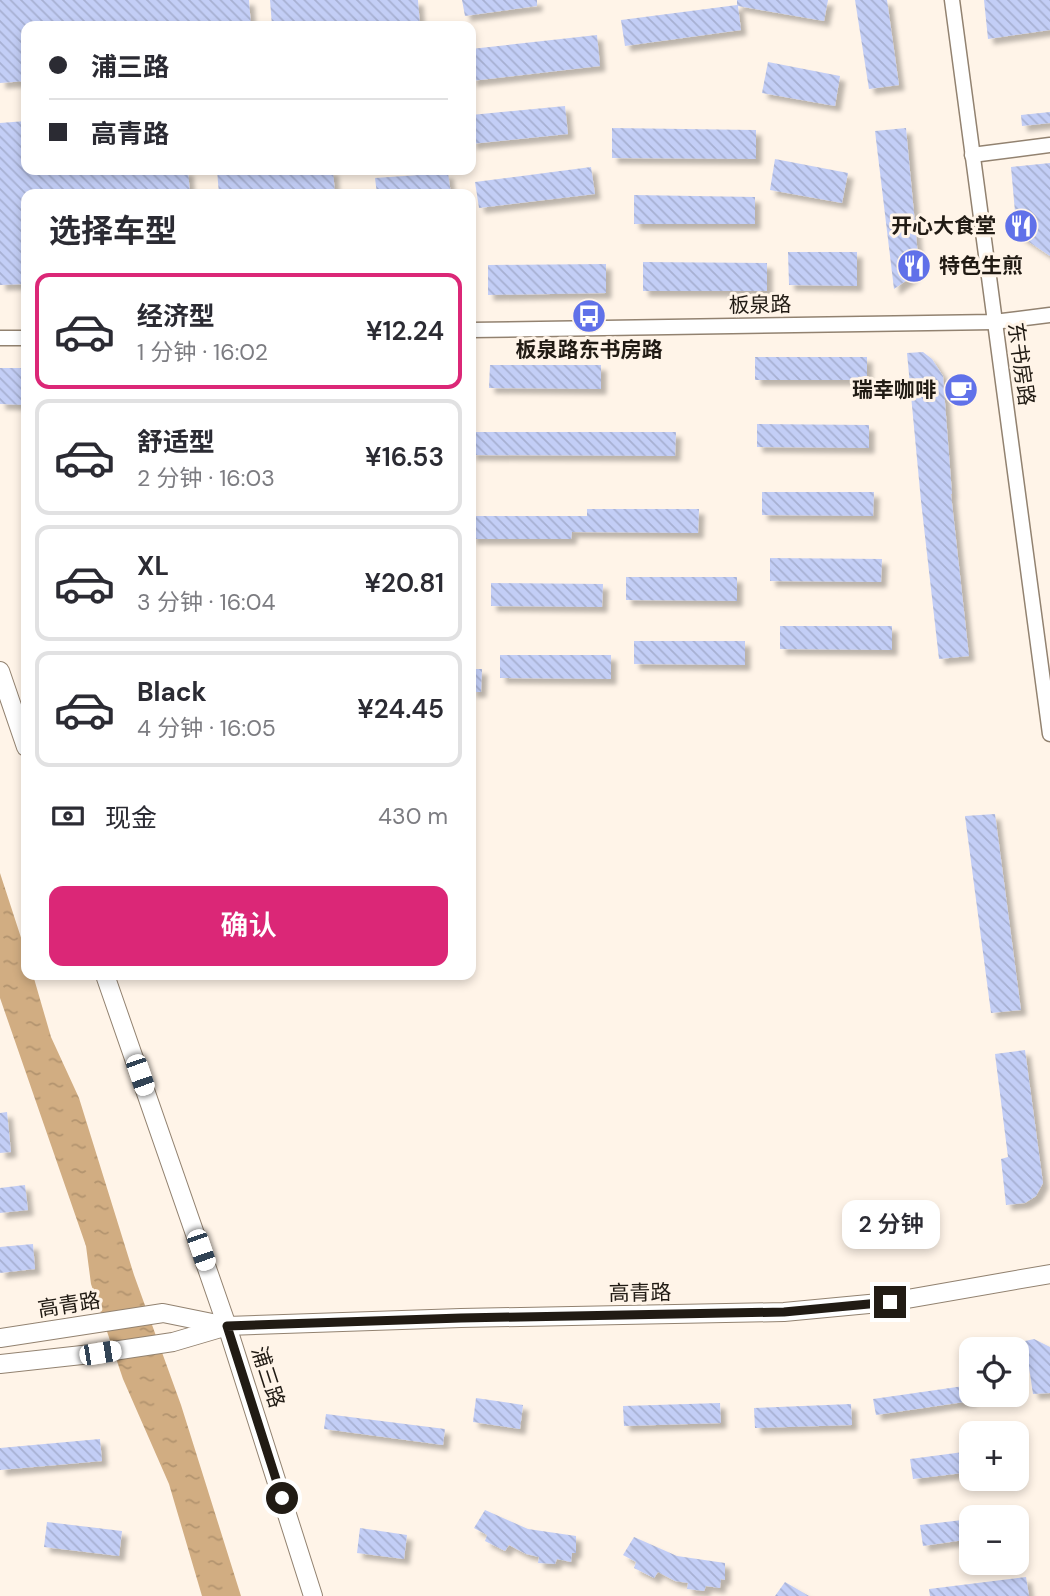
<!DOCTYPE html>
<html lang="zh">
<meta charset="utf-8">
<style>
:root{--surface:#fff;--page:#f7f7f7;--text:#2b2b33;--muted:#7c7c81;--line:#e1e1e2;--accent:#db2777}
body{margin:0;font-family:"DM Sans","Noto Sans SC",sans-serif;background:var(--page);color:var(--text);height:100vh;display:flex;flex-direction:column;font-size:26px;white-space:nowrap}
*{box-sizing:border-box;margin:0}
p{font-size:23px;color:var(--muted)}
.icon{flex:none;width:38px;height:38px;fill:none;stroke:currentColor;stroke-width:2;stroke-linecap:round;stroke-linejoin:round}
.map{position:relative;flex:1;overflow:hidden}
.side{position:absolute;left:21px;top:189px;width:455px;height:791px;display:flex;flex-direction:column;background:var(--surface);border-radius:14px;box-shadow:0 4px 10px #0003}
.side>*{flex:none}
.hud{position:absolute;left:21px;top:21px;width:455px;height:154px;border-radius:14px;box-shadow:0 4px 10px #0003;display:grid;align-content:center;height:154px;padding:0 28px;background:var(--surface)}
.fabs{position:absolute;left:959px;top:1337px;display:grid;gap:14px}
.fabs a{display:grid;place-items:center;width:70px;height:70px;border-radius:14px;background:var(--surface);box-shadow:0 4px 10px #0003;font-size:35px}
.end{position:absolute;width:32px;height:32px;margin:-16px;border:9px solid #211b14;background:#fff;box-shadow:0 0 0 4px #fff}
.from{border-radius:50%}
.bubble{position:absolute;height:49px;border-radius:14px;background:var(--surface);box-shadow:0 4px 10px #0003;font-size:23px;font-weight:600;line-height:49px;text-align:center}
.car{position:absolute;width:21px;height:42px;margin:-21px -10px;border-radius:9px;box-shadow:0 0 5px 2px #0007;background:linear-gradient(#fff 24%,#345 0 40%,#fff 0 76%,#345 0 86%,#fff 0)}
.hud b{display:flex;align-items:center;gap:24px;height:66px;font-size:26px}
.hud b+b{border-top:2px solid var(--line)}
.hud i{width:18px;height:18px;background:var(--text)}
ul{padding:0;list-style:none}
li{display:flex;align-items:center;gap:21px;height:116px;margin:0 14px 10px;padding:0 14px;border:4px solid var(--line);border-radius:14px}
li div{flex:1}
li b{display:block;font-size:26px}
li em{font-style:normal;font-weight:600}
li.active{border-color:var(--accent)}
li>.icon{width:63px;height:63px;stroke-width:1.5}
h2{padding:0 28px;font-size:32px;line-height:84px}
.pay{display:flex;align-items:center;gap:18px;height:77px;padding:0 28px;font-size:26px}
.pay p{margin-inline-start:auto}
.cta{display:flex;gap:14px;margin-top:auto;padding:14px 28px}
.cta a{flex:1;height:80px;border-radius:14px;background:var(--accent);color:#fff;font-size:28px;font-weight:600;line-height:80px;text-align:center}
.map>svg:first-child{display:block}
.water{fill:url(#water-ripples)}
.building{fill:url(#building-back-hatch);filter:url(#shadow)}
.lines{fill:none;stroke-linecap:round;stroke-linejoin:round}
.minor-casing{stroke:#928270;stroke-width:17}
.major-casing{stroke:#928270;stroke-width:20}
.minor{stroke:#fff;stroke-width:14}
.major{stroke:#fff;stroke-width:18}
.route{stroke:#211b14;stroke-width:9}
.labels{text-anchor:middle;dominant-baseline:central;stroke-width:6;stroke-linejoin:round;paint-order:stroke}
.poi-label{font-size:21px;font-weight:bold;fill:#211b14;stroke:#fff4e8;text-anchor:end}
.street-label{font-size:21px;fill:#211b14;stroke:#fff4e8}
</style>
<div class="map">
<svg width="1050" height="1596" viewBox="0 0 1050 1596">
<defs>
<pattern id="water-ripples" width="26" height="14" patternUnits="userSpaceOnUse" patternTransform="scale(1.75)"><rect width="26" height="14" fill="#d1ad82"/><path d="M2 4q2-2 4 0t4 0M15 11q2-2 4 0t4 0" fill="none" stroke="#b3946f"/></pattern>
<pattern id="building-back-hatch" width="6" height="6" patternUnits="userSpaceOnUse" patternTransform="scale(1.75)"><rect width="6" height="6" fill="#c3cef6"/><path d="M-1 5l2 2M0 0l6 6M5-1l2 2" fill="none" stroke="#a7b0d2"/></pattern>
<filter id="shadow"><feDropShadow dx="5.5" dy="5.5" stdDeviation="2" flood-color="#0004"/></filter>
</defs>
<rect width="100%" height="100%" fill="#fff4e8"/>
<polygon class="water" points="0,873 26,953 26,975 33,975 51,1037 79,1098 134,1275 181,1405 241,1596 202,1596 169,1484 123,1379 91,1284 86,1246 0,998"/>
<g class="building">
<polygon points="0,0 249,0 251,26 26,26 26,81 0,83"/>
<polygon points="270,0 418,0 420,26 272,26"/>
<polygon points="462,0 537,0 537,6 465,16"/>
<polygon points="737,0 828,0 824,21 738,6 741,30 625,46 621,20 737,5"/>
<polygon points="855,0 887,0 899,85 869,89"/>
<polygon points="984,0 1050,0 1050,30 988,39"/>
<polygon points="597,35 600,66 471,81 471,49"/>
<polygon points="768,62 840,76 835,106 762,93"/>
<polygon points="565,106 568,134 471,144 471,115"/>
<polygon points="1050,112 1050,123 1022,126 1021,115"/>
<polygon points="26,121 26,170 188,170 190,194 26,194 26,284 0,285 0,123"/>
<polygon points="612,128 756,130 756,159 612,158"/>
<polygon points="906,128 919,267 910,278 894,289 875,131"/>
<polygon points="775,159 848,173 842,203 770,190"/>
<polygon points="1050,163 1050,256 1017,234 1011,167"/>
<polygon points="591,167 595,194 479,208 475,182"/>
<polygon points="217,170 333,170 335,194 219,194"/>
<polygon points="448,173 451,194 377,194 375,178"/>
<polygon points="634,195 755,197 755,224 634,224"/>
<polygon points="788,252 857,252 857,286 789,285"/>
<polygon points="643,262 767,263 767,291 643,291"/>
<polygon points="606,264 606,293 488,295 488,265"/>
<polygon points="923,352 932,359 943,376 952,494 951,494 969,656 939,659 921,501 907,353"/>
<rect x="755" y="357" width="112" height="23"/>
<polygon points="490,365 601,365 601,389 489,388"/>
<polygon points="0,368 26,368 26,405 0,404"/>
<polygon points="757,424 869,425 869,448 757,447"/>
<polygon points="471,432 676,432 675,456 471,455"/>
<polygon points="762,492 874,492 873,516 762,515"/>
<polygon points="587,509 699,509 698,533 572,532 571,539 471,539 471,516 587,516"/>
<polygon points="770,558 882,559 881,582 770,581"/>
<polygon points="626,577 737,577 737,601 626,600"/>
<polygon points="491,583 603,584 602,607 491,606"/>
<polygon points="780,626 892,626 892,650 780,649"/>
<polygon points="634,641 745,641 745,665 634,664"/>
<polygon points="500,655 611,655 611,679 500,678"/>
<polygon points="471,669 482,669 481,692 471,692"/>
<polygon points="995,814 1021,1010 991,1013 965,816"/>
<polygon points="1025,1050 1043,1183 1036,1196 1025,1203 1006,1205 1001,1159 1008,1157 995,1054"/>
<polygon points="7,1112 11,1152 0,1153 0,1113"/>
<polygon points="25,1185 28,1210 0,1213 0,1188"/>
<polygon points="33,1244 35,1269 0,1273 0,1247"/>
<polygon points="1034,1339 1050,1347 1050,1393 1033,1394 1025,1341"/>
<polygon points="971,1385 971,1401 876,1415 873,1399"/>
<polygon points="476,1398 523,1405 520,1429 473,1422"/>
<polygon points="720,1403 721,1423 624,1426 623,1406"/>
<polygon points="851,1404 852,1425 755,1428 754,1408"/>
<polygon points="326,1414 445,1429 443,1445 324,1429"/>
<polygon points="100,1439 102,1461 0,1470 0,1448"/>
<polygon points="971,1451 971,1472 913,1479 910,1459"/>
<polygon points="485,1510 528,1529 576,1536 576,1553 572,1553 571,1562 557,1559 555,1564 538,1563 539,1557 526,1554 509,1545 505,1551 485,1541 487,1535 474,1528"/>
<polygon points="971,1519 971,1539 923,1546 920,1525"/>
<polygon points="47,1522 122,1531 119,1556 44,1547"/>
<polygon points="360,1528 407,1535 404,1559 357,1553"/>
<polygon points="634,1537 677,1556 725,1563 725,1580 721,1579 720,1588 706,1586 704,1591 687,1589 688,1583 675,1581 658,1572 654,1578 634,1568 636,1562 623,1555"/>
<polygon points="1026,1577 1029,1596 930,1596 929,1589"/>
<polygon points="785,1582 809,1596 775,1596"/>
</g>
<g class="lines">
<g class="minor-casing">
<g id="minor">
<polyline points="952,0 1050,734"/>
<polyline points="972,155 1050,145"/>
<polyline points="471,330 994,322 1050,315"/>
<polyline points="0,338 26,338"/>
</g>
</g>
<g class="major-casing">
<g id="major">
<polyline points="0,671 26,747"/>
<polyline points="105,975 227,1326 313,1596"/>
<polyline points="0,1338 163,1313 227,1326 461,1318 784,1312 890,1302 1050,1274"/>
<polyline points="0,1364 100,1353 173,1342 224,1327"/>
</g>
</g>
<use href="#minor" class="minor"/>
<use href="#major" class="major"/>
</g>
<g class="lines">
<polyline class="route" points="282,1498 227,1326 461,1318 784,1312 890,1302"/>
</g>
<defs>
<g id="restaurant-disc" transform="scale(1.75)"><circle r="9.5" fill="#6071e9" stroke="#fff4e8"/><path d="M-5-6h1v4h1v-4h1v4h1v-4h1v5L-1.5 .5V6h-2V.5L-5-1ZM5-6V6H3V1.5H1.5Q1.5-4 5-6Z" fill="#fff"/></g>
<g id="bus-disc" transform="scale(1.75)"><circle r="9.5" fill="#6071e9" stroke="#fff4e8"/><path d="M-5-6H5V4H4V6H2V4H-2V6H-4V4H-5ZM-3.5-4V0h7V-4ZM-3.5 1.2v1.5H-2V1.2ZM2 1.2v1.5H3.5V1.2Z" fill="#fff"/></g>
<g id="cafe-disc" transform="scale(1.75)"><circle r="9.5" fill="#6071e9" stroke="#fff4e8"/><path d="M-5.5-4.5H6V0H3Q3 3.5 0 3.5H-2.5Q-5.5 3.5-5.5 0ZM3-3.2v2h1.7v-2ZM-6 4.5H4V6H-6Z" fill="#fff"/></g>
</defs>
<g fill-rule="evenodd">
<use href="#restaurant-disc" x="1021" y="226"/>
<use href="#restaurant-disc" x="914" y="266"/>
<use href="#bus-disc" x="589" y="316"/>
<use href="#cafe-disc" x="961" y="390"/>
</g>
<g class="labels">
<g class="poi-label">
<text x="996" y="226">开心大食堂</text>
<text x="939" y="266" text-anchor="start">特色生煎</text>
<text x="589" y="350" text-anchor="middle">板泉路东书房路</text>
<text x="936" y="390">瑞幸咖啡</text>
</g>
<g class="street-label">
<text transform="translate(760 305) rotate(-1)">板泉路</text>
<text transform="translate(1021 364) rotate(82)">东书房路</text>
<text transform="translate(640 1293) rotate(-1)">高青路</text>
<text transform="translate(69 1305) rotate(-9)">高青路</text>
<text transform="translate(268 1377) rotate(72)">浦三路</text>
</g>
</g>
</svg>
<div class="fabs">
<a><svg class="icon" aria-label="locate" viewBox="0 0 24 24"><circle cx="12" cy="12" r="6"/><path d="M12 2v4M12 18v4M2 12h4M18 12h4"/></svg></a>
<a>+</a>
<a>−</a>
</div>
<i class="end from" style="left:282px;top:1498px"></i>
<i class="end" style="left:890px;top:1302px"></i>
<div class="bubble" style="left:842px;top:1200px;width:98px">2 分钟</div>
<i class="car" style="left:140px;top:1075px;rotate:161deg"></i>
<i class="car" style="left:201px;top:1250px;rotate:161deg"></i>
<i class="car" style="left:100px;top:1353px;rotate:81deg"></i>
<div class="hud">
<b><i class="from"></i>浦三路</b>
<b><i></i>高青路</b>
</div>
<section class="side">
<h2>选择车型</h2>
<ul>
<li class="active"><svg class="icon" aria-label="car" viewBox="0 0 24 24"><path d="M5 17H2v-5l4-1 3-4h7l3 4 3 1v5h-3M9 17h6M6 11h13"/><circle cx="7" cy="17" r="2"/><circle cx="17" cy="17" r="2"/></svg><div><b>经济型</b><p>1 分钟 · 16:02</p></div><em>¥12.24</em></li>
<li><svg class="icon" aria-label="car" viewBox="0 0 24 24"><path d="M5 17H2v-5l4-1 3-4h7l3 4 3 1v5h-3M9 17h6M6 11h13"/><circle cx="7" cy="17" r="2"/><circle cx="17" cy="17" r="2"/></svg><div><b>舒适型</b><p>2 分钟 · 16:03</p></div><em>¥16.53</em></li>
<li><svg class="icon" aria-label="car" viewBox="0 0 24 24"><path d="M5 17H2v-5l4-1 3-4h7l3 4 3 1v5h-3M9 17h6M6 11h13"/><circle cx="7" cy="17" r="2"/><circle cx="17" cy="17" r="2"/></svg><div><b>XL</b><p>3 分钟 · 16:04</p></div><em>¥20.81</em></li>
<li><svg class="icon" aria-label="car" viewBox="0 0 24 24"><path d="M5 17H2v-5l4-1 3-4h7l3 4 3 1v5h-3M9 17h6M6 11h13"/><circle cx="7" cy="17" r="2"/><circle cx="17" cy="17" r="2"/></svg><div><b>Black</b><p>4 分钟 · 16:05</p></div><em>¥24.45</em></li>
</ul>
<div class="pay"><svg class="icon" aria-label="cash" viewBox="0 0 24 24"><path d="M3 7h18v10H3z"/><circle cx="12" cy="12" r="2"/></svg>现金<p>430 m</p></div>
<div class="cta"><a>确认</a></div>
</section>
</div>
